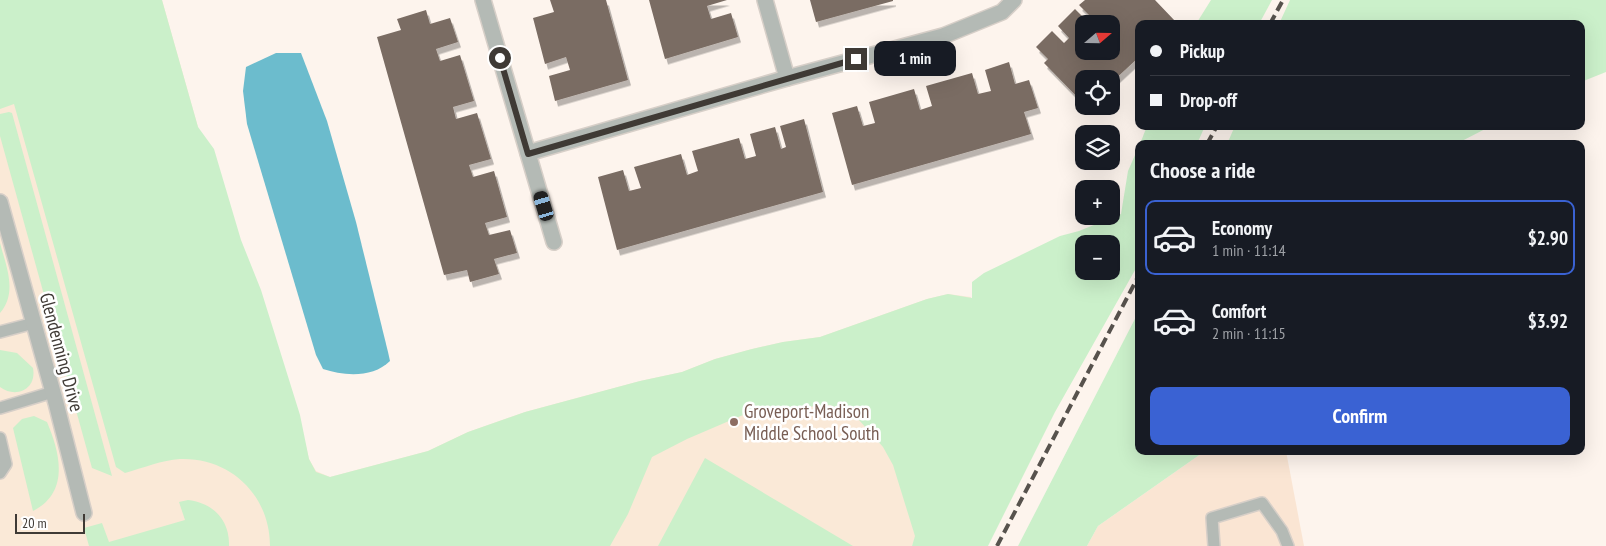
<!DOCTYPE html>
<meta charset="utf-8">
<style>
:root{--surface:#171b24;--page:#242831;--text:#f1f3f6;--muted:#9ea1a6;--line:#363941;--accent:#3a62d3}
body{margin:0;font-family:"PT Sans Narrow",sans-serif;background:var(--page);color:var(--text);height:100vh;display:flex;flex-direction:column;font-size:19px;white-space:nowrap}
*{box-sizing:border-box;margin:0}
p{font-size:16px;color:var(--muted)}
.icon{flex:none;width:28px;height:28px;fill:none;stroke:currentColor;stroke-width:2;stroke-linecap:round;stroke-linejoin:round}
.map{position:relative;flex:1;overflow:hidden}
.side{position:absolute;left:1135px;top:140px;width:450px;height:315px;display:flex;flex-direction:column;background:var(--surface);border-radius:10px;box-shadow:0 5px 20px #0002}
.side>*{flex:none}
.hud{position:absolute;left:1135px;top:20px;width:450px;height:110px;border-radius:10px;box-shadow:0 5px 20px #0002;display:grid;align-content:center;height:110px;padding:0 15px;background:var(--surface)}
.needle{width:32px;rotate:70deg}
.fabs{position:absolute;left:1075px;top:15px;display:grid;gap:10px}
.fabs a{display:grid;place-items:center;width:45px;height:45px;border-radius:10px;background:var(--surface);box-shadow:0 5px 20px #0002;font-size:25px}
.scale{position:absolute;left:15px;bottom:12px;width:70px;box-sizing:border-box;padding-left:5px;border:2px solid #3f3a35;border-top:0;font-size:14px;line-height:18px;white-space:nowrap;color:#3f3a35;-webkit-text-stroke:4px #fff;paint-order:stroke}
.end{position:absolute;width:22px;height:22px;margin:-11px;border:6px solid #3f3a35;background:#fff;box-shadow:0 0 0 2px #fff}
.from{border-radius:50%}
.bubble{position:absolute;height:35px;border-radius:10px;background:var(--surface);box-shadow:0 5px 20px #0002;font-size:16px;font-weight:700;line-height:35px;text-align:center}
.car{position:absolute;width:15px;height:30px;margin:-15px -8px;border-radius:6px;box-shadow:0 0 4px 1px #0007;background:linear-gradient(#222 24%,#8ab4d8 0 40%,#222 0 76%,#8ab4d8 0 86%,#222 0)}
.hud b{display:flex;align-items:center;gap:18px;height:48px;font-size:19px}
.hud b+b{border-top:1px solid var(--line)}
.hud i{width:12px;height:12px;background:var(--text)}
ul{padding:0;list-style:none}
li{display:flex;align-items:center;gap:15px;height:75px;margin:0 10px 8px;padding:0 5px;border:2px solid transparent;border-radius:10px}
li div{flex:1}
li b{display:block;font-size:19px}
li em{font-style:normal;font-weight:700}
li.current{border-color:var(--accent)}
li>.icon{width:45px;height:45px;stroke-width:1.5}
h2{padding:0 15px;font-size:22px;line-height:60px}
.primary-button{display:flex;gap:10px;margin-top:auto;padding:10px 15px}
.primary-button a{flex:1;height:58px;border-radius:10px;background:var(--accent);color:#fff;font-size:20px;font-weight:700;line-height:58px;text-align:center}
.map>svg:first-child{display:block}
.built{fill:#fae5d3}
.education{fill:#fae9d7}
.green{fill:#cbf0ca;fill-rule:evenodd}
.water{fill:#6cbccd}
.building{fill:#7a6c63;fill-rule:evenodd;filter:url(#shadow)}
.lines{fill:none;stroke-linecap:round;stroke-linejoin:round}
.service-casing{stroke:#d7cfc8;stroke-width:14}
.minor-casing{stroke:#d7cfc8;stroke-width:18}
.service{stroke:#b4bab5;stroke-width:11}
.minor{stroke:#b4bab5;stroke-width:15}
.rail{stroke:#57524d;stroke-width:4;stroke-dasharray:10 5;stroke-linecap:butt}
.route{stroke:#3f3a35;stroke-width:6}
.education-dot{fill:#8d6e63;stroke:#fff;stroke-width:2}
.labels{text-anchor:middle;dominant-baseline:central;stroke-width:5;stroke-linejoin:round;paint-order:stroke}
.street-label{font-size:19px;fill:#3f3a35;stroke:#fff}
.education-label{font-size:19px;fill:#785e54;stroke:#fff;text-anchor:start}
</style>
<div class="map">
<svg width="1606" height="546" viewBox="0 0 1606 546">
<defs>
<filter id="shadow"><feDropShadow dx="3" dy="5.5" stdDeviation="0" flood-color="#0004"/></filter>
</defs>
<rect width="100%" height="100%" fill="#fdf4ed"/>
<polygon class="built" points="1205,451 1286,451 1304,546 1087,546 1098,526"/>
<polygon class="education" points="0,0 162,0 198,127 304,438 309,459 316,471 330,477 428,451 468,432 525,412 640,381 682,372 715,359 752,349 783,342 820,337 927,299 948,294 971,297 922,519 912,546 0,546"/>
<g class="green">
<path d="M0,0H162L198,127L214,149L241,240L261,290L300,415L309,459L316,472L330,477L428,451L468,432L525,412L640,381L682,372L715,359L752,349L783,342L820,337L927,299L948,294L972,298V282L984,273L1060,236L1079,231L1121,214L1128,171L1139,146V263L1055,412L988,546H912L915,536L893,465L883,447L859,420L842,409L829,405L750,412L687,439L652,457L628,514L610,546H270C270,496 231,457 180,459C162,460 143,468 125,473L116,467L14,104L0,109ZM1084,244H1111V271H1084Z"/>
<polygon points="1211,0 1272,0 1259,24 1196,24"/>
<polygon points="1290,0 1606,0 1606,72 1581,82 1581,24 1279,24"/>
<polygon points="9,112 12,113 112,476 92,468 0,136 0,114"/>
<polygon points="1147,126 1205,126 1197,144 1140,144"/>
<polygon points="1235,126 1491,126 1456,144 1227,144"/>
<path d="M0,243C6,266 18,292 0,313Z"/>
<polygon points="1139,311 1139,451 1205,451 1098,526 1087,546 1018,546"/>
<path d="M0,350L17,353L33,368C37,389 16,399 0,387Z"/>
<path d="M34,416L47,422C60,453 70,492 33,511L13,428L22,419Z"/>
<polygon points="705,458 853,546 658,546"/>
<path d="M188,500C213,503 230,520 229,546H89L84,528L102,523L109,542L185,520L179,502Z"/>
</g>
<path class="water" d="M276,53H301L327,121L356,222L388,352L390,361C373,378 344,376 323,369L316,355L247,124L243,91L246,67Z"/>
<g class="building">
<polygon points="550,0 606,0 628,80 555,101 549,76 570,70 566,57 545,64 533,18 554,12"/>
<polygon points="649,0 727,0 707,6 711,19 731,13 738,37 665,59"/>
<polygon points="810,0 893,0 893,1 816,22"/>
<path d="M1085,0H1155L1175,21L1173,24H1139V57L1111,83V79H1084V104L1044,63L1048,59L1036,47L1052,31L1064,43L1069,38L1058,26L1075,9L1087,21L1091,17L1079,5ZM1084,24H1111V51H1084Z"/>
<polygon points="426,10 430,24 450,18 458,42 436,49 440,61 460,55 474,101 453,107 456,119 477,113 491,159 469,165 473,177 494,171 507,217 485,223 489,235 510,230 517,253 494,259 499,274 470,282 467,270 444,275 377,37 401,30 397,19"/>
<polygon points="1009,62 1015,84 1029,80 1038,108 1024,112 1031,134 852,185 832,113 857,106 863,126 875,123 869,102 914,89 920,110 932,106 926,86 972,73 978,94 991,91 985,70"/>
<polygon points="804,119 823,192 617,250 598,177 623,170 629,191 641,188 634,167 681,154 687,175 698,171 692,151 739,138 745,159 756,156 750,134 775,127 781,149 786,147 780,126"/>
</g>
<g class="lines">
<g class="service-casing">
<g id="service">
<polyline points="0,332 34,323"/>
<polyline points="0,408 53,392"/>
<polyline points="0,438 6,464 0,473"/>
<polyline points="1214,546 1212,518 1262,503 1282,531 1288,546"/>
</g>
</g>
<g class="minor-casing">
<g id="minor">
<polyline points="483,0 554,242"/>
<polyline points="765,0 787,78"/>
<polyline points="528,153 787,78 943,36 1002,12 1014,0"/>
<polyline points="0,202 56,403 84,513"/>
</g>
</g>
<use href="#service" class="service"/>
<use href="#minor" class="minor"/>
<g class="rail">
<polyline points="1270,24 1283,0"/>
<polyline points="1207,144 1217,126"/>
<polyline points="997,546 1139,275"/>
</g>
</g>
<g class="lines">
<polyline class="route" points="500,58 528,154 856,59"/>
</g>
<circle class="education-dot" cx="734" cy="422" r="5"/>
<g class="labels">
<g class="street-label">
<text transform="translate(62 352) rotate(75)">Glendenning Drive</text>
</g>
<g class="education-label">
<text x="744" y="411">Groveport-Madison<tspan x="744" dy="22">Middle School South</tspan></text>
</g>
</g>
</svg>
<div class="fabs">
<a><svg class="needle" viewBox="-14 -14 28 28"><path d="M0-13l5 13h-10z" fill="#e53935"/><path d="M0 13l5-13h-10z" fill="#9ea1a6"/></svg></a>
<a><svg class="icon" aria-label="locate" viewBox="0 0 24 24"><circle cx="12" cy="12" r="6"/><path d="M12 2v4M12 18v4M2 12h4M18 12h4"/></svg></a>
<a><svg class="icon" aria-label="layers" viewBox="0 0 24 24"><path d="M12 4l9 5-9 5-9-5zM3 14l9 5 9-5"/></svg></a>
<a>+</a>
<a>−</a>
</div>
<div class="scale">20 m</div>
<i class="end from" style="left:500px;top:58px"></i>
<i class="end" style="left:856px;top:59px"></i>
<div class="bubble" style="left:874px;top:41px;width:82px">1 min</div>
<i class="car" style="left:544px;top:206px;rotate:343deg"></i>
<div class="hud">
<b><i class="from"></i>Pickup</b>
<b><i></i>Drop-off</b>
</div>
<section class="side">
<h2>Choose a ride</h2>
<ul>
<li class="current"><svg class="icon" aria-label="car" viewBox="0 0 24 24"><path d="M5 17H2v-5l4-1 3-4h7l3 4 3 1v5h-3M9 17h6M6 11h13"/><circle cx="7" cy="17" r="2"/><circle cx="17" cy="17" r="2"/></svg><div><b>Economy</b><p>1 min · 11:14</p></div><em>$2.90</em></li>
<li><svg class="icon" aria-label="car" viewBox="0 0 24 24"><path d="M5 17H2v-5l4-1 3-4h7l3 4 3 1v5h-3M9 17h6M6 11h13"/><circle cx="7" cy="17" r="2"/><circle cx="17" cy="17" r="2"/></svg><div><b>Comfort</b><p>2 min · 11:15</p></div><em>$3.92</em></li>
</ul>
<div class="primary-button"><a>Confirm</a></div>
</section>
</div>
